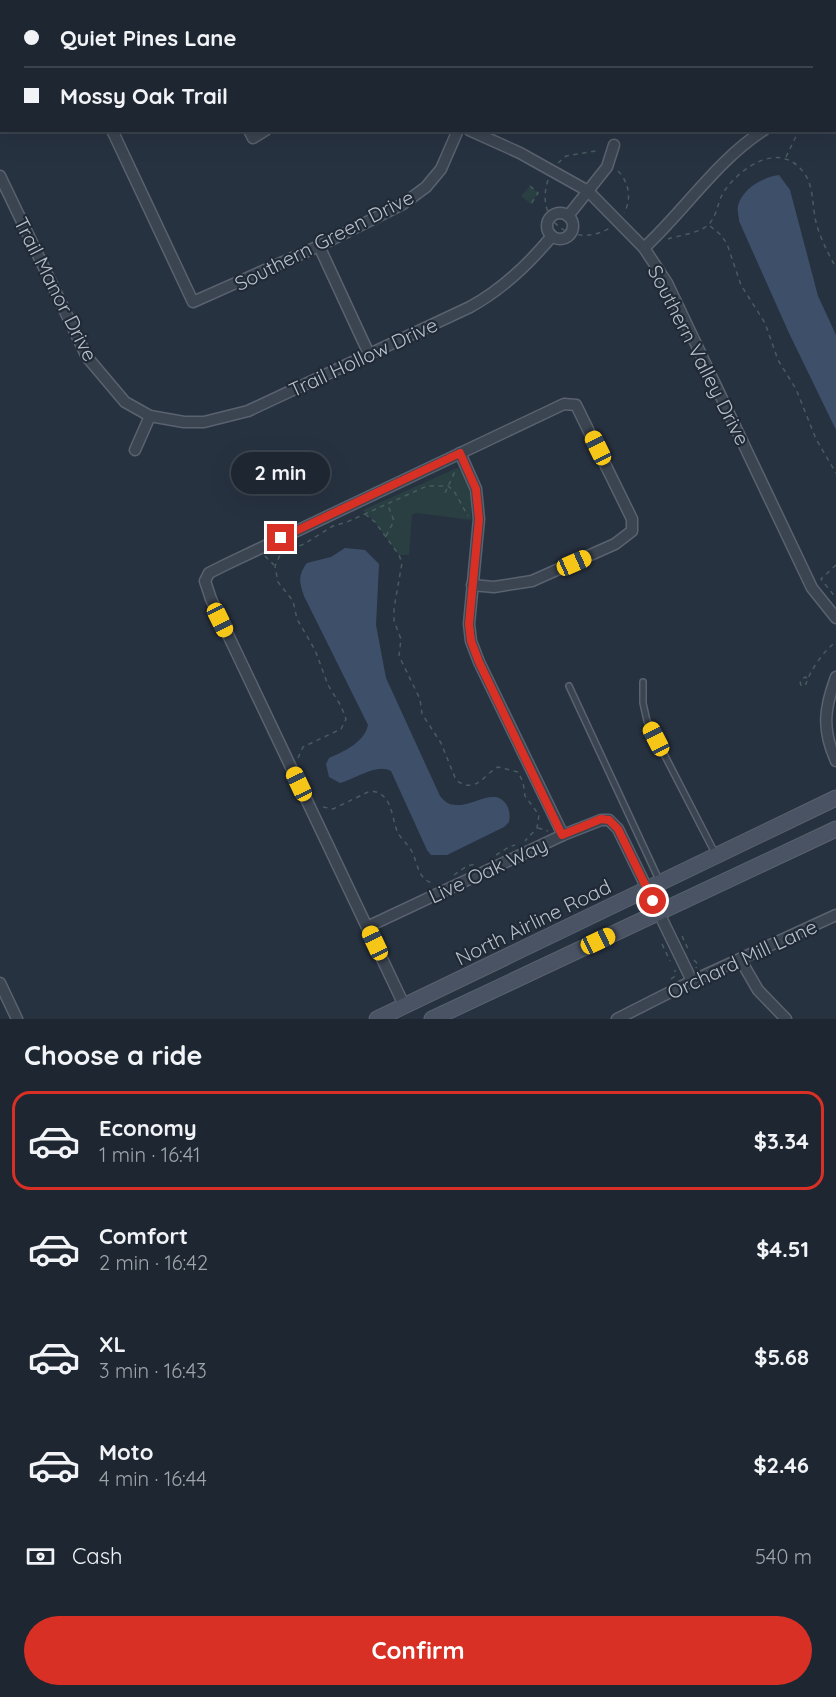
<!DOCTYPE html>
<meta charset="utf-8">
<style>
:root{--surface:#1d2631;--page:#2a323d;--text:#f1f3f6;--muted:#a0a5ab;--line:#3b434d;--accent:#d93025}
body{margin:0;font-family:Quicksand,sans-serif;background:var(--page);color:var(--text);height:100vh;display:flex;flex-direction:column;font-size:22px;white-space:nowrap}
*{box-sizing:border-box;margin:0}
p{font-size:20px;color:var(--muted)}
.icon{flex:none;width:33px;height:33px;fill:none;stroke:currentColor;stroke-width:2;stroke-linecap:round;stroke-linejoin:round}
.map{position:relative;height:1019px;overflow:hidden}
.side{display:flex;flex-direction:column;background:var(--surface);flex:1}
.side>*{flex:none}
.banner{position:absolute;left:0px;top:0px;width:837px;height:132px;box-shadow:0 6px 24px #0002,0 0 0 2px var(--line);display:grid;align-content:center;height:132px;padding:0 24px;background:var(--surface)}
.end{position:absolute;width:27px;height:27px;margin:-14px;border:8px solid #d93025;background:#fff;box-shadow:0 0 0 3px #fff}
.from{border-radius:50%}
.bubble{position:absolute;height:42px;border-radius:21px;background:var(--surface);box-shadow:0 6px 24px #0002,0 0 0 2px var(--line);font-size:20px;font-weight:700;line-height:42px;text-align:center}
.car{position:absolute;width:18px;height:36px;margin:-18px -9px;border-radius:8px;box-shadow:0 0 4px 2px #0007;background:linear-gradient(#f5c518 24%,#345 0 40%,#f5c518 0 76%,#345 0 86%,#f5c518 0)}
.banner b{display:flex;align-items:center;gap:21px;height:57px;font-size:22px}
.banner b+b{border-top:2px solid var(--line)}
.banner i{width:15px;height:15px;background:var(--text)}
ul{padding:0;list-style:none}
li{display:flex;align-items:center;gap:18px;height:99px;margin:0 12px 9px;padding:0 12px;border:3px solid transparent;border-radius:18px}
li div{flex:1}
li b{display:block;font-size:22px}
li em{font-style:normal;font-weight:700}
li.active{border-color:var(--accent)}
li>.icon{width:54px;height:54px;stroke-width:1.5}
h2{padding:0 24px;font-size:27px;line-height:72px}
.pay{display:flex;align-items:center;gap:15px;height:66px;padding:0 24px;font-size:22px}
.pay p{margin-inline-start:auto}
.button{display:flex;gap:12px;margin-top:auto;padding:12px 24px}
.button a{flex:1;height:69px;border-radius:36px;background:var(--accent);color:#fff;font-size:24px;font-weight:700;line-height:69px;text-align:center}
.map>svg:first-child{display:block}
.green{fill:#293f42}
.water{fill:#3e5069}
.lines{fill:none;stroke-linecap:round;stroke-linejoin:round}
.lane-casing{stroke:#59626e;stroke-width:8}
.street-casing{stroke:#59626e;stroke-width:13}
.secondary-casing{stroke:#59626e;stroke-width:17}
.path{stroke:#475c5e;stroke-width:1.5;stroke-dasharray:4.5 4.5;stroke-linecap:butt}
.lane{stroke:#3b4451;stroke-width:5}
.street{stroke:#3b4451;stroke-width:10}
.secondary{stroke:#495363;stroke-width:15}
.route{stroke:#d93025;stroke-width:8}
.labels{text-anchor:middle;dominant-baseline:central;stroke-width:4.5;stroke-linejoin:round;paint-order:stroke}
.street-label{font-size:20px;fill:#b8bfcb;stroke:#202936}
</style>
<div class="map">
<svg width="836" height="1019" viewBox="0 0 836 1019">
<rect width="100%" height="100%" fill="#273241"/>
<g class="green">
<polygon points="530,186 538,193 531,204 521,196"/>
<path d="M457,468C471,478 472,504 471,520L416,513L412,515L409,555H399L375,522L363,510Z"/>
</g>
<g class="water">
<polygon points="446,0 730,0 730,1 448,2"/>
<path d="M779,175L790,190L818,296L836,335V430L789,333L739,221C739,217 737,210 738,206C742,189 763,177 779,175Z"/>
<path d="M345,548L365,550L379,564L376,625L386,678L440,796C445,802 449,805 456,805C473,807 494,787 506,804C510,810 510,816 509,822L504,827L447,855H431L427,850L391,771C377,763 355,779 340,783L329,777L326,764L329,758C343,752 365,742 368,725L304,596C299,582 298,575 307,563L331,557Z"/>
</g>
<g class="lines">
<g class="lane-casing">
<g id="lane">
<polyline points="643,682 643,703 647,721 716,855"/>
<polyline points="569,686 660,882"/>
</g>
</g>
<g class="street-casing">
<g id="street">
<polyline points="186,0 187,2"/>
<polyline points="324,0 325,2"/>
<polyline points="830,0 830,2"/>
<polyline points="836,17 836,18"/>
<polyline points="0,58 2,57"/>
<polyline points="112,130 193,302 319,246 403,204 426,187 441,169 458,130"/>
<polyline points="249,130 253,138 266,130"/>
<polyline points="469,130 520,153 588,191 644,248 667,283 812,588 836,618"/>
<path d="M0,176L87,357L125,402L150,416L184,422H204L248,411L470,307C503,289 528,265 552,236"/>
<circle cx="560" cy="226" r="13"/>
<polyline points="568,216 607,167 614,145"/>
<polyline points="319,246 369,354"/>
<path d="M644,248C685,210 717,160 764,130"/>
<polyline points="135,450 150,416"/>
<polyline points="460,453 476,489 479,519 469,624 471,641 479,662 563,835"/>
<path d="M836,677C824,709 822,730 836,761"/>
<polyline points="367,927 563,835 601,820 609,820 618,829 692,981"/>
<polyline points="740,959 758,990 786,1019"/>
<polyline points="0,983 17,1019"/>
<polyline points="404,1005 211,599 205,581 209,573 227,564 564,404 576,405 632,519 632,531 615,544 532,581 494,587 472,585"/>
<polyline points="617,1019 692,981 836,915"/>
</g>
</g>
<g class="secondary-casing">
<g id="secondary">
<polyline points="377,1019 836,798"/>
<polyline points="432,1019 836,829"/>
</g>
</g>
<g class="path">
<polyline points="416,0 418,2"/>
<polyline points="751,0 752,2"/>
<polyline points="354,2 356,0"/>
<polyline points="786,157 799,130"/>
<polyline points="558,163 566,156 596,151"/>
<path d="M618,171C629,182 632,199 624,213"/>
<path d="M548,180C534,222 574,249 610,228"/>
<polyline points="530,186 538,193 531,204"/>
<polyline points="710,226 721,235 727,244 741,285 765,323 778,360 796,389 816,439 836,473"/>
<path d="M668,239C680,235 702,233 710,223C718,213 718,199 725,190C743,165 781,141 804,173C814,186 812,206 816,222C820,238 828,253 836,268"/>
<polyline points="445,493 456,469"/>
<path d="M365,514L375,522L399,555L402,563L394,608V621L401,639L399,656L420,699L422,714L441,743L456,780C476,795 484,774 498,767L518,772L523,782L525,796L539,815L537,828L525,841"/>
<polyline points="386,536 394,521 388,505"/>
<polyline points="265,556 274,565"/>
<polyline points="836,565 821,579 836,598"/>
<path d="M807,678L805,677L800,681L801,686L806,684C809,672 825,649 836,642"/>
<polyline points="298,758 303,747 341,729 346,719 341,706 328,685 315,650 297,619 293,601 278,582 275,566 281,553 304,544 333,526 347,522 427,486 448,486 454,491 468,516"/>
<path d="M323,807L333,809L370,791C392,792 391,815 397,831C400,838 407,843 411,850C419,864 416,878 434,884"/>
<polyline points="538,828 548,831"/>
<polyline points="496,855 509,847 515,845"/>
<polyline points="454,875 467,866 476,864"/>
<polyline points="682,936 689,951"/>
<polyline points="662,944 670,961"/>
<polyline points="694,960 698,964 696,968"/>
<polyline points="671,979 675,976 675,970"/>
</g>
<use href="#lane" class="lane"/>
<use href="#street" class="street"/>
<use href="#secondary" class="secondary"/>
</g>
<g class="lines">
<polyline class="route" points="281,538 460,453 476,489 479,519 469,624 471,641 479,662 562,835 601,819 609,820 618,829 653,901"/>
</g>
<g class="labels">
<g class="street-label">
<text transform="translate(324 240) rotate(-27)">Southern Green Drive</text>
<text transform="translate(56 289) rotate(63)">Trail Manor Drive</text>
<text transform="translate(699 355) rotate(63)">Southern Valley Drive</text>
<text transform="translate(363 357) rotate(-25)">Trail Hollow Drive</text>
<text transform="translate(488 870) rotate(-25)">Live Oak Way</text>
<text transform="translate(533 922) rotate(-26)">North Airline Road</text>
<text transform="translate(742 959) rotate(-25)">Orchard Mill Lane</text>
</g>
</g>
</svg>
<i class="end from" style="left:653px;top:901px"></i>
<i class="end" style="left:281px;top:538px"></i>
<div class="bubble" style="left:231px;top:452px;width:99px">2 min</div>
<i class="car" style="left:598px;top:448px;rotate:334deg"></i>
<i class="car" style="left:574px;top:563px;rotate:66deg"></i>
<i class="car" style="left:220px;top:620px;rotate:154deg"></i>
<i class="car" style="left:656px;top:739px;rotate:333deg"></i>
<i class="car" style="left:299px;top:784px;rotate:335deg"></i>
<i class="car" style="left:598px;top:941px;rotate:65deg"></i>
<i class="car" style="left:375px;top:943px;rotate:335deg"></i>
<div class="banner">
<b><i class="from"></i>Quiet Pines Lane</b>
<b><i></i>Mossy Oak Trail</b>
</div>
</div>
<section class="side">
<h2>Choose a ride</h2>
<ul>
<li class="active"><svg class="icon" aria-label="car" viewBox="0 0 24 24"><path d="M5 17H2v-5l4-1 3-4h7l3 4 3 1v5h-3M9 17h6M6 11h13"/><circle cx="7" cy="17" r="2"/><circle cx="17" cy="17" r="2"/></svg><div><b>Economy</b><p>1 min · 16:41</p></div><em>$3.34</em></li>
<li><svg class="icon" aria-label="car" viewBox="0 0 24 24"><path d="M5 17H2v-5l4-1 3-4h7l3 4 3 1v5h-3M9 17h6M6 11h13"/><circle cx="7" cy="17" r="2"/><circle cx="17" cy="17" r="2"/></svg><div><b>Comfort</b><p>2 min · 16:42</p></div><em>$4.51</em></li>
<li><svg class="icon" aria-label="car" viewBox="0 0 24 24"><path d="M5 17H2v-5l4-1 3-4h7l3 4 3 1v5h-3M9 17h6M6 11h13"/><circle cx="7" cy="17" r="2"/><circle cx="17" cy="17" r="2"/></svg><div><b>XL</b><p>3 min · 16:43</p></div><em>$5.68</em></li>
<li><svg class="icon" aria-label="car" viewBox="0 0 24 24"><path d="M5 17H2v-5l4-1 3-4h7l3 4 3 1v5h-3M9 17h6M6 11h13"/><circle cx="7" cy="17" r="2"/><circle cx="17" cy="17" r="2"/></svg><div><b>Moto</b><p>4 min · 16:44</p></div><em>$2.46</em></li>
</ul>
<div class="pay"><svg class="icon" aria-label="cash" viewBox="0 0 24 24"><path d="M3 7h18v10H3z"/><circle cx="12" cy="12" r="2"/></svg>Cash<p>540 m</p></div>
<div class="button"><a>Confirm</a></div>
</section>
